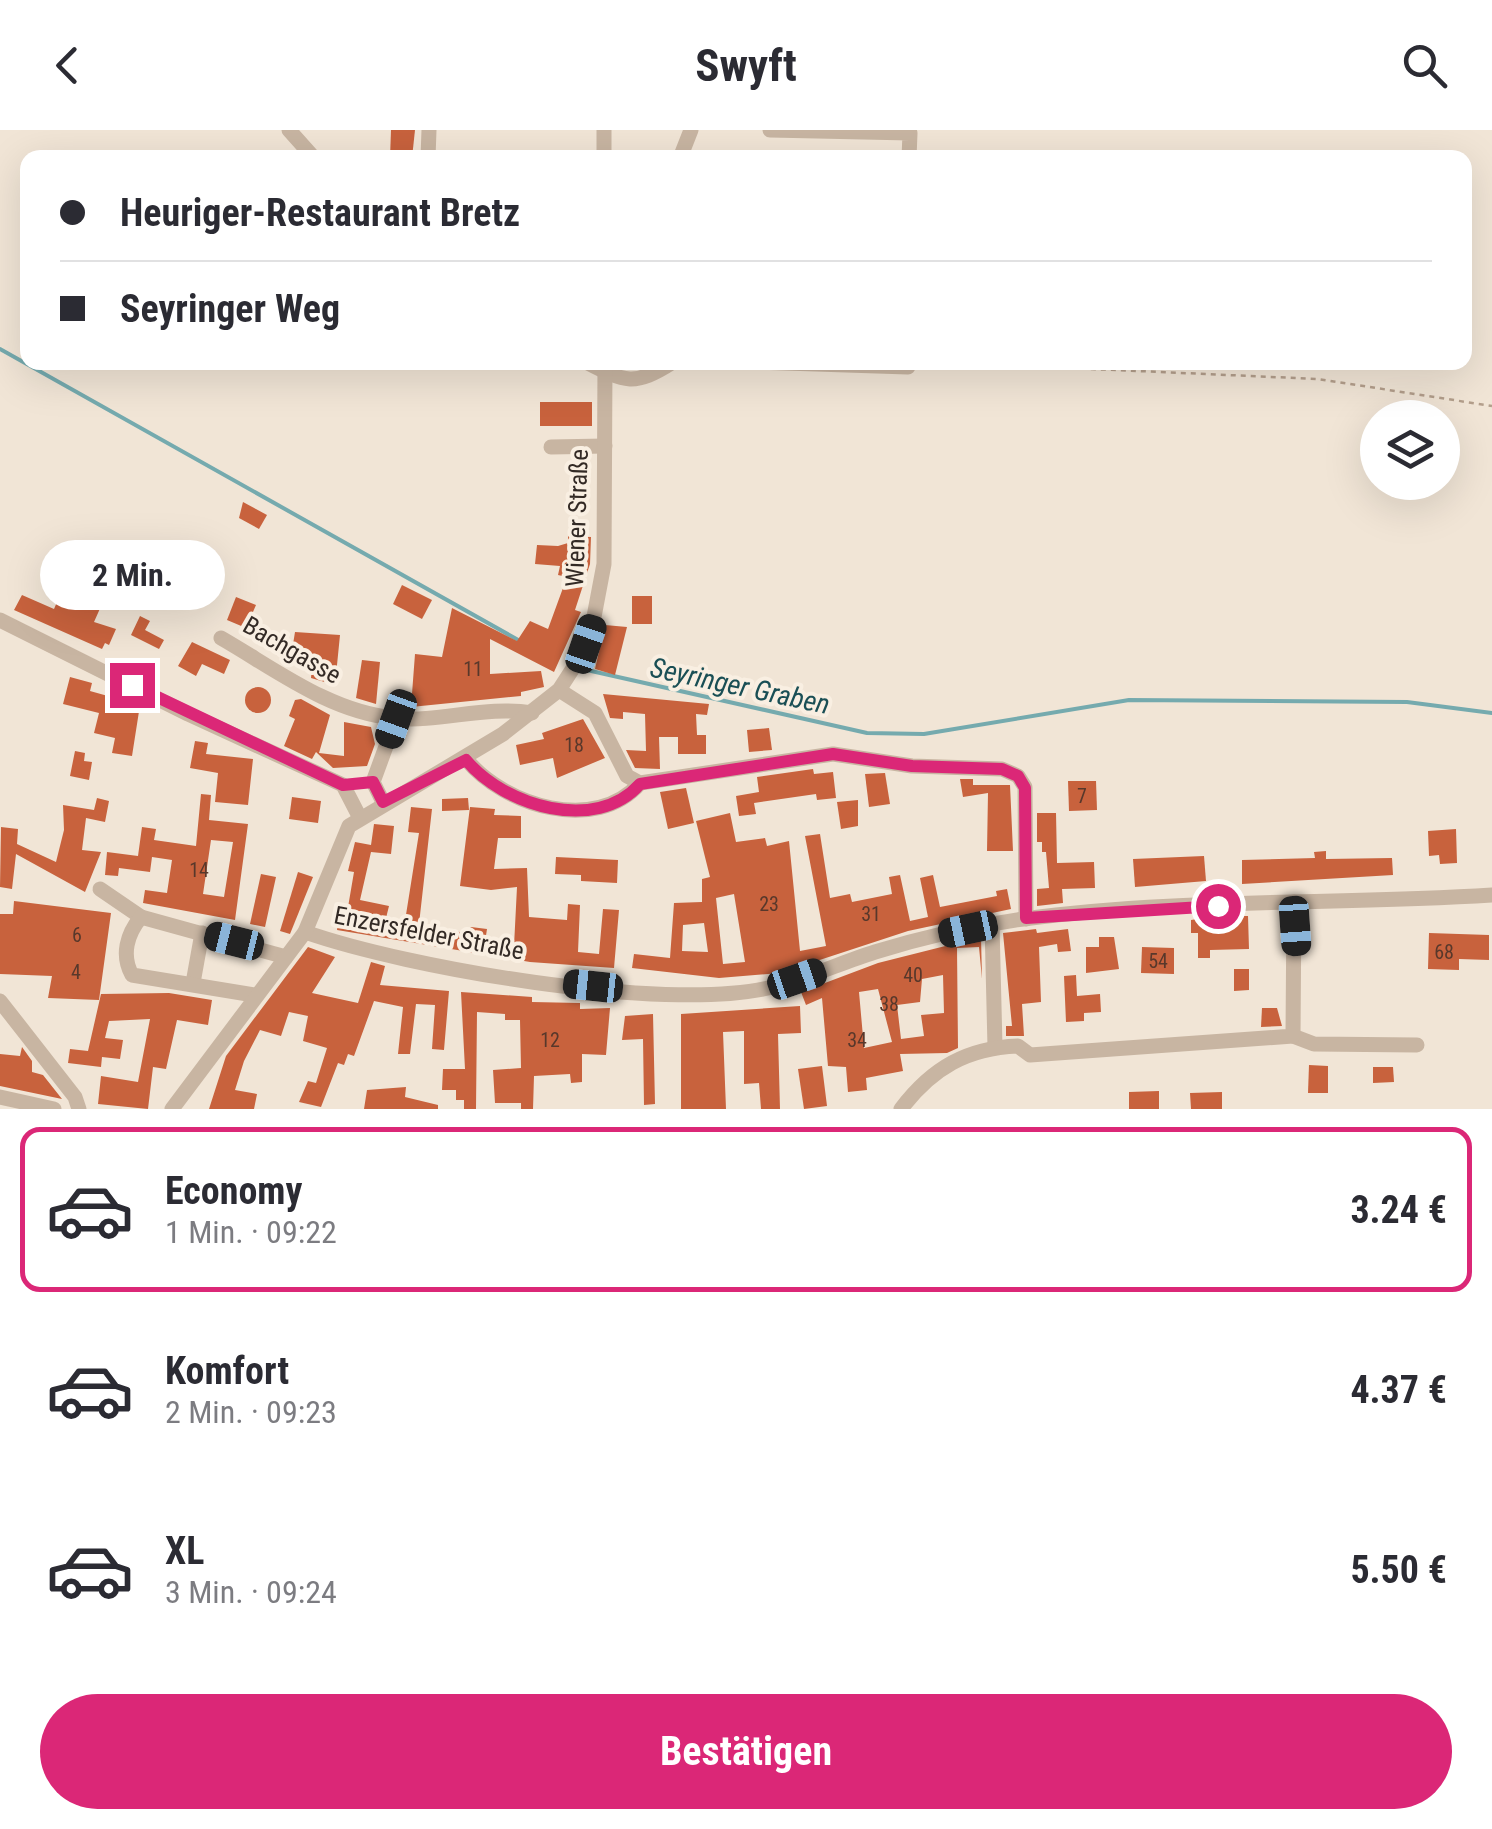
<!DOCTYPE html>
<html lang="de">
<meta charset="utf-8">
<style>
:root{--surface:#fff;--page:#f2f2f3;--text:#2b2b33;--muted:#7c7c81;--line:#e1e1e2;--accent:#db2777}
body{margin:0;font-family:"Roboto Condensed",sans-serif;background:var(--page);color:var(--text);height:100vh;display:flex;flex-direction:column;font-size:38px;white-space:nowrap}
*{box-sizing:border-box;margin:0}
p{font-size:32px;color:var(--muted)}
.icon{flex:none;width:55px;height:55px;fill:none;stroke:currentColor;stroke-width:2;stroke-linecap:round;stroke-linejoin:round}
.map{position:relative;height:979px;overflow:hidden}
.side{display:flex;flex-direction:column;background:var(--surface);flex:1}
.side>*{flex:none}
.guide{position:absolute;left:20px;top:20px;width:1452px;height:220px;border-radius:20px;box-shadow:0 10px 40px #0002;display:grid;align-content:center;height:220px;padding:0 40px;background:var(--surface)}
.buttons{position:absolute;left:1360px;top:270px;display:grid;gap:20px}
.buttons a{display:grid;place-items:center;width:100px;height:100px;border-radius:50%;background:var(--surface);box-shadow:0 10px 40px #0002;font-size:50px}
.end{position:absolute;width:45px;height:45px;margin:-22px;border:12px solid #db2777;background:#fff;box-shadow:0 0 0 5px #fff}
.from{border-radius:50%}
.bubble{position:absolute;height:70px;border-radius:35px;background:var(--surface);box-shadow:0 10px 40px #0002;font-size:32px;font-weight:700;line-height:70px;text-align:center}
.car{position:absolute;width:30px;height:60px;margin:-30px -15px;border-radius:12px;box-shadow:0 0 8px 2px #0007;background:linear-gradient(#222 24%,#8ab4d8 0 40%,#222 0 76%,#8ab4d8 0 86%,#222 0)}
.guide b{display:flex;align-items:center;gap:35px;height:95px;font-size:38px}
.guide b+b{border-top:2px solid var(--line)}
.guide i{width:25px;height:25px;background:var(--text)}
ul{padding:18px 0 0;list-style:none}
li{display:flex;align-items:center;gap:30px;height:165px;margin:0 20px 15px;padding:0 20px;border:5px solid transparent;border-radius:20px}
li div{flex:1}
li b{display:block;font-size:38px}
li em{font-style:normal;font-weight:700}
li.current{border-color:var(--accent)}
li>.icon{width:90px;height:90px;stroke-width:1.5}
.action{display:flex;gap:20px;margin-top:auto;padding:20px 40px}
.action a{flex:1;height:115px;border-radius:60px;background:var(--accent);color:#fff;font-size:40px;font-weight:700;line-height:115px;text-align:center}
header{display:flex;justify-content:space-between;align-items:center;height:130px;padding:0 40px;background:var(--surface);font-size:45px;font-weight:700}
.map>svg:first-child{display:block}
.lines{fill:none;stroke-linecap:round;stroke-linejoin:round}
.stream{stroke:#75aaae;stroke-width:4}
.building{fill:#c8623d;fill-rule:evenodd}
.path{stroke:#b49f8c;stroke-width:2.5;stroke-dasharray:5 5;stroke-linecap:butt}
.minor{stroke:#c8b5a2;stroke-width:15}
.route{stroke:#db2777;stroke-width:12}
.labels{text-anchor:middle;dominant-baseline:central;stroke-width:8;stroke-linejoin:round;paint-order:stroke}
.number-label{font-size:20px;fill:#58382b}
.street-label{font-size:25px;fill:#332a25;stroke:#f9efe2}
.water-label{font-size:28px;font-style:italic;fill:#1a4f55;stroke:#f9efe2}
</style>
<header><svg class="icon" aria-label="back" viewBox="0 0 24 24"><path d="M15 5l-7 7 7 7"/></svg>Swyft<svg class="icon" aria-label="search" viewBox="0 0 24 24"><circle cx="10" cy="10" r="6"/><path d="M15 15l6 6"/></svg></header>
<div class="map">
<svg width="1492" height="979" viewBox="0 0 1492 979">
<rect width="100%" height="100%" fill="#f1e5d6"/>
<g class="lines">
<g class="stream">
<polyline points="0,219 520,511"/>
<polyline points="578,538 867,603 924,604 1129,570 1407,572 1492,583"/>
</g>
</g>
<g class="building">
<polygon points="391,0 415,0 412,28 390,28"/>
<rect x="540" y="272" width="52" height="24"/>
<polygon points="243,372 267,385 259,399 239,388"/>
<polygon points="568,406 591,407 590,434 575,480 581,482 554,542 490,509 490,544 541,541 544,557 521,562 521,566 411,577 415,524 442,527 452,478 517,511 530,491 548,499 567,447 558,445 560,436 535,434 537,415 558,416 568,413"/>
<polygon points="402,455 432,470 422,489 393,474"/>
<polygon points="64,456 102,474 94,492 116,499 109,515 105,513 102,519 14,480 22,465 54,479"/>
<rect x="632" y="466" width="20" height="28"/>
<polygon points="236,467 256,475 246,498 227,490"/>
<polygon points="140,486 150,491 145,500 164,510 159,519 131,505"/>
<polygon points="605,495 627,497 615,545 595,539"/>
<polygon points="295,502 340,505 335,555 311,548 312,536 290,533"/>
<polygon points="192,512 230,530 224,544 202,534 196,546 178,536"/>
<polygon points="362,530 380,532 376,574 356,568"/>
<polygon points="70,547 92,553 90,561 140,575 132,626 112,623 115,608 94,603 99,583 63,574"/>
<circle cx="258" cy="570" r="13"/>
<polygon points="603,564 709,574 707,585 696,584 697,605 706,605 706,624 678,624 678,607 659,607 660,639 635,638 626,620 646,621 645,584 623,582 623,589 610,588"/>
<polygon points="301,569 330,585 319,623 344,626 344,592 371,597 375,614 367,636 333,638 316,622 312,629 284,616 295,589 289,586 295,570"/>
<polygon points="583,589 605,628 557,648 553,628 520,635 516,615 544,609 542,603"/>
<polygon points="769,598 772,620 749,622 747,600"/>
<polygon points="195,611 208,613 206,624 253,629 248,675 215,672 218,643 190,638"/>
<polygon points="75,621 85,623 84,631 92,632 89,650 70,646"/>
<polygon points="813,639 814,644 833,642 836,668 817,670 816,664 754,673 756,684 739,686 736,666 759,662 757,647"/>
<polygon points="885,643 890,674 869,677 865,644"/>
<polygon points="960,649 973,649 973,655 1010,655 1013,721 987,721 988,663 963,667"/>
<polygon points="1068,651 1096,651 1097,680 1069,681"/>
<polygon points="686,658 694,693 668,699 660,662"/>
<path d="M201,664L211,665L209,690L248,694L235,790L143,773L145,760L167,763L172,730L152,727L150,742L119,738L118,746L105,745L107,722L138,726L142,697L156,699L154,710L196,716ZM211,710L233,712L224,767L203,764Z"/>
<polygon points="292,667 321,671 318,693 289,689"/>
<polygon points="97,668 109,671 105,692 86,688 82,720 101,722 85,762 16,724 12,759 0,757 1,697 18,699 17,714 56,732 64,700 63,675 94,680"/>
<polygon points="468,668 469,680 442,681 442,669"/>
<polygon points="858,670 858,696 841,699 837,672"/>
<polygon points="411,677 432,679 419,794 465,803 471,797 487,799 485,812 514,816 517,757 491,760 460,756 470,677 495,679 494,685 521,686 521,708 498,708 494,739 527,738 529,787 567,790 568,774 580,775 578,822 599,824 603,779 619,780 614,838 530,832 337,800 340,782 347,783 354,742 348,741 355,712 371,715 374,694 394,696 391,724 371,722 360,770 389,776 386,788 405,791 419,703 408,702"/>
<path d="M730,683L736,712L765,708L767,716L789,711L800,821L826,816L805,706L820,704L830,768L850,764L852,772L892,764L889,747L900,745L910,791L928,787L920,748L933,745L940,777L997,766L996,761L1007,759L1011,779L908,801L780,843L719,848L632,838L634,824L670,828L674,773L702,772V749L710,747L696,691ZM734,764L745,832L723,834L716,768ZM704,793L708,822L682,821L683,795Z"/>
<polygon points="1037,683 1056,683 1057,733 1094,732 1095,758 1062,759 1063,773 1037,776 1037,759 1049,758 1046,722 1042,722 1042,712 1037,712"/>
<polygon points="1456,699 1457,733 1440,734 1439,725 1429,726 1428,701"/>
<polygon points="1326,721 1326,729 1392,728 1393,745 1242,754 1242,730 1315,728 1314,722"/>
<polygon points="1204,726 1206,751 1135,757 1133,729"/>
<polygon points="556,727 618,730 617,753 581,751 581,745 555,744"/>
<polygon points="298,742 313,747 290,804 280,801"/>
<polygon points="261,744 276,747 265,797 250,794"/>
<polygon points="14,771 111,783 99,870 48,868 52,846 0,844 0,784 13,784"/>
<polygon points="1216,786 1248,786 1249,819 1210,820 1210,828 1198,828 1198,803 1191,803 1191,790"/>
<polygon points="1036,799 1037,803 1068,799 1071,821 1058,822 1057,814 1039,817 1041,872 1022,874 1024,906 1006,906 1006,896 1012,896 1003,803"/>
<polygon points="1429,803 1489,805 1489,830 1459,829 1459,840 1428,839"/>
<path d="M981,807L982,849L979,817L957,818L958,918L947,923L900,924L903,941L866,948L867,960L848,962L846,937L828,936L822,868L806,875L801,862L878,833ZM943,845L944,883L921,885L924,906L901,909L897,875L920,872L922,849ZM878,859L892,912L864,918L859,862Z"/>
<polygon points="1099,807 1114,807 1119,839 1086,843 1086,817 1099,817"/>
<polygon points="308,817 335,827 312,863 358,873 371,832 385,836 380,855 449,861 444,920 432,919 435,875 416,874 410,924 398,924 403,877 374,871 354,926 348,924 344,935 338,933 321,977 299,972 308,951 316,953 327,918 303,911 308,886 289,882 281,906 260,900 244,931 235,960 257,964 254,979 209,979 226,926"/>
<polygon points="1142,817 1174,818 1174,844 1141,843"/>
<polygon points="1234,839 1249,839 1249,860 1234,861"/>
<polygon points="1076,845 1077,866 1100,864 1101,882 1084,883 1084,891 1066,892 1064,846"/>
<polygon points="461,862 532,867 532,872 580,873 580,879 610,878 606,925 582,924 582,952 571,953 570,944 534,946 533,979 521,979 521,973 495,973 493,940 521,938 520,890 505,890 505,884 477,882 476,979 464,979 464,970 456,970 456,960 442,960 443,939 465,939"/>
<polygon points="169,863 212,870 208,895 177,890 166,939 153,937 148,979 98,974 101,946 138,952 150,889 109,891 105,908 123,910 120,929 102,927 101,937 68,933 70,919 88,921 101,864"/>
<polygon points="800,876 801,903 778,904 780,979 761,979 759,953 744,954 744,901 723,902 726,979 681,979 681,884"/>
<polygon points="1262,878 1277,878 1282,896 1261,897"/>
<polygon points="653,884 655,974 644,975 643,909 622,910 625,886"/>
<polygon points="22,917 32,931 32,942 43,945 62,969 0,956 0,924 20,926"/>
<polygon points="1309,935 1328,936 1328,963 1308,963"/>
<polygon points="822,936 827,976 804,979 798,939"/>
<polygon points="1373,937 1393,937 1394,952 1373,953"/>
<polygon points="406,957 405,967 438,975 438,979 364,979 367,960"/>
<polygon points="1159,961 1159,979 1129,979 1129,962"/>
<polygon points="1222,962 1222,979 1191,979 1190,963"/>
</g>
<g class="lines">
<polyline class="path" points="921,237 1002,235 1318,249 1492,276"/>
<g class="minor">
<polyline points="289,0 314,28"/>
<polyline points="770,0 910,3 909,28"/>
<polyline points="428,28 429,0"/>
<polyline points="604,28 604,0"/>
<polyline points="680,28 691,0"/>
<path d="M586,232C625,252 634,257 673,232"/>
<polyline points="756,232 908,237 908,232"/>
<polyline points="551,317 605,316"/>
<polyline points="0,490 188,584 343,655 359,686"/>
<path d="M221,508C275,539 330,582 394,588C440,593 485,575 532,583"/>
<polyline points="559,560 595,583 627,646 640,653 833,624 912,636 1002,639 1018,646 1025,657 1026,789"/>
<path d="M466,629C504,676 596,704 640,653"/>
<polyline points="383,672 373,652 396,589"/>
<polyline points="100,759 141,787"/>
<polyline points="992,794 995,917"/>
<path d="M305,802C408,838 662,882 768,858C804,850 840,833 875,822C923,807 973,796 1023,789C1178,768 1336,775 1492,765"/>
<polyline points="193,853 202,803"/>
<path d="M254,865L132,845C121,825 127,804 141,787L286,827"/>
<polyline points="0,871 75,967 79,979"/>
<polyline points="1293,906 1314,914 1417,915"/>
<polyline points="0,967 54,979"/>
<polyline points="172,979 305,802 349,696 503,604 559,560 579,529 593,492 604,434 605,232"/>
<path d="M901,979C932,938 967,918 1018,916L1030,925L1293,906L1294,772"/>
</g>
</g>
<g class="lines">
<path class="route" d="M132,555L343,655L373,652L383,672L466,630C504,676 596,704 640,654L833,624L912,636L1002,639L1018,646L1025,658L1026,788L1218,776"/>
</g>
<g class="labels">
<g class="number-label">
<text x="473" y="539">11</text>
<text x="574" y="615">18</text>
<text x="1082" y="666">7</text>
<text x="199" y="740">14</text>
<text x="769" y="774">23</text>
<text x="871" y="784">31</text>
<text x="77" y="805">6</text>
<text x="1444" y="822">68</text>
<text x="1158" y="831">54</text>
<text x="76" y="842">4</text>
<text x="913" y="845">40</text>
<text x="889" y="874">38</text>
<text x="550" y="910">12</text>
<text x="857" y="910">34</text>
</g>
<g class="street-label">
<text transform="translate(577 388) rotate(-88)">Wiener Straße</text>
<text transform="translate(292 520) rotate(30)">Bachgasse</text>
<text transform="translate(429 803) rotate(11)">Enzersfelder Straße</text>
</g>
<g class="water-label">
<text transform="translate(740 556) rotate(12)">Seyringer Graben</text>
</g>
</g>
</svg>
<div class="buttons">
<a><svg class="icon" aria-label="layers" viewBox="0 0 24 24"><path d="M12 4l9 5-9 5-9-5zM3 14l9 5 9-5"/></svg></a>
</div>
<i class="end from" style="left:1218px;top:776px"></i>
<i class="end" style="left:132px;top:555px"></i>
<div class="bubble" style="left:40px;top:410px;width:185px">2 Min.</div>
<i class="car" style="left:586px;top:514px;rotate:19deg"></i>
<i class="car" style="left:396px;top:589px;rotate:200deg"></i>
<i class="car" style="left:1295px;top:796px;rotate:176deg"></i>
<i class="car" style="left:968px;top:799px;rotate:258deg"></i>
<i class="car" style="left:234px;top:811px;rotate:284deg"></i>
<i class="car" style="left:797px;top:849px;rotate:71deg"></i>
<i class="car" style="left:593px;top:856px;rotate:276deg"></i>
<div class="guide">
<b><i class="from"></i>Heuriger-Restaurant Bretz</b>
<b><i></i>Seyringer Weg</b>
</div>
</div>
<section class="side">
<ul>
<li class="current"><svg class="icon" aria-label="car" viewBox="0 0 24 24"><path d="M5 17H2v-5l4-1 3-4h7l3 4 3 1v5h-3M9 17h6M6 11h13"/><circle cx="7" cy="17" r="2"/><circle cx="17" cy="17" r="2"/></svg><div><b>Economy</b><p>1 Min. · 09:22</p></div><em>3.24 €</em></li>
<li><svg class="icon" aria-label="car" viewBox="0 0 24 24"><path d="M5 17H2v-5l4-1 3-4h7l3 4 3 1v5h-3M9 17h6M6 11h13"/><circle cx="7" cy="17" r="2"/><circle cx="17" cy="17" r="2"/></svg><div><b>Komfort</b><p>2 Min. · 09:23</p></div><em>4.37 €</em></li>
<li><svg class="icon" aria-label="car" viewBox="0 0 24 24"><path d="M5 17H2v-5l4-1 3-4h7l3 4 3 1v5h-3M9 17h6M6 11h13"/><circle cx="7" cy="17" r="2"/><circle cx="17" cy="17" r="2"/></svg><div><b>XL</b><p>3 Min. · 09:24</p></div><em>5.50 €</em></li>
</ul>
<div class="action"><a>Bestätigen</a></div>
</section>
